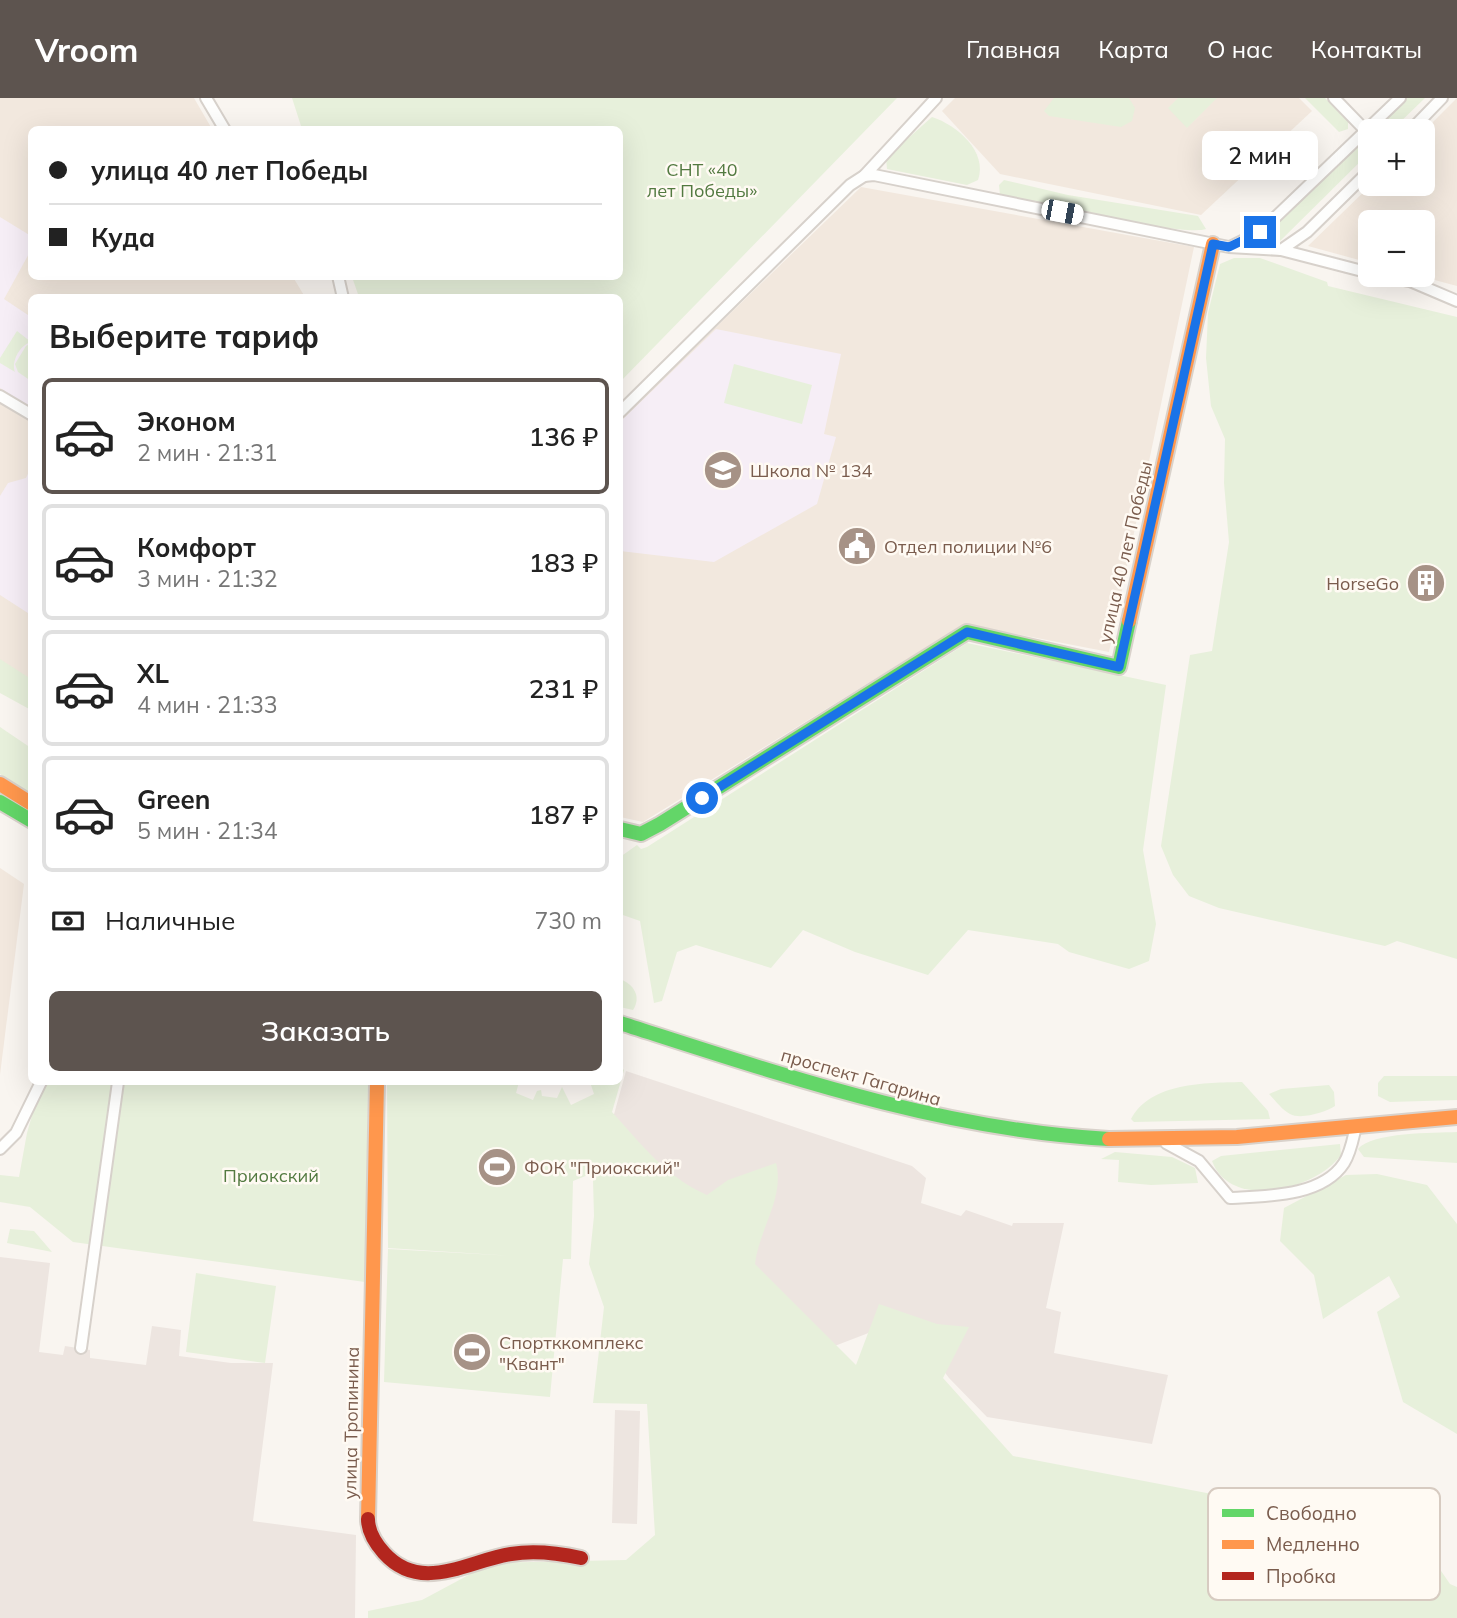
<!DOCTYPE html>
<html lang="ru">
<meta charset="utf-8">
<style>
:root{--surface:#fff;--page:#f6f6f6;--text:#222;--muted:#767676;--line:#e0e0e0;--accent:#5d544f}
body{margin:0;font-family:Mulish,sans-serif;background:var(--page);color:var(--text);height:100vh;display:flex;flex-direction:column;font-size:26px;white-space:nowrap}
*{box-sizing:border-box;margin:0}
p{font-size:23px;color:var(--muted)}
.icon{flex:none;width:38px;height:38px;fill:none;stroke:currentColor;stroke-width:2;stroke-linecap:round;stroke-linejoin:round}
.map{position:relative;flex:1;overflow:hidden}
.details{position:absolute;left:28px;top:196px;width:595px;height:791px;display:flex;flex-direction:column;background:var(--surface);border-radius:10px;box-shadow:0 7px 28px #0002}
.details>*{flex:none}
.hud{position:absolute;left:28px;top:28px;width:595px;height:154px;border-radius:10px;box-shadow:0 7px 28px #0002;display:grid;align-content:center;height:154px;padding:0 21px;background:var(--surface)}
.buttons{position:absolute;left:1358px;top:21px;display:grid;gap:14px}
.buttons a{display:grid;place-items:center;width:77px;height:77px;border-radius:10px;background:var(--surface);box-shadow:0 7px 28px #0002;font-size:35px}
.end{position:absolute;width:32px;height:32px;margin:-16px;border:9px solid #1a73e8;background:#fff;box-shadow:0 0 0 4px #fff}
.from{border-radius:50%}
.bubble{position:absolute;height:49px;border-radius:10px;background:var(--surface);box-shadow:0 7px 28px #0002;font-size:23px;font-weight:600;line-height:49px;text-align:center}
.car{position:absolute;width:21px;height:42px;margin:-21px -10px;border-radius:9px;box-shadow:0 0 5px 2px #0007;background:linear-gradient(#fff 24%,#345 0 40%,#fff 0 76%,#345 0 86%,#fff 0)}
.hud b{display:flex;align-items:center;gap:24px;height:66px;font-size:26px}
.hud b+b{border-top:2px solid var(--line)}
.hud i{width:18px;height:18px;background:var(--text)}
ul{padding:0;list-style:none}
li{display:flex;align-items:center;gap:21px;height:116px;margin:0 14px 10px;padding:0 7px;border:4px solid var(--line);border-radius:10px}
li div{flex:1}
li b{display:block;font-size:26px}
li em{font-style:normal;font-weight:600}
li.active{border-color:var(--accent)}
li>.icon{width:63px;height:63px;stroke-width:1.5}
h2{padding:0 21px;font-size:32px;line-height:84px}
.pay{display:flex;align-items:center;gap:18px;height:77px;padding:0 21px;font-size:26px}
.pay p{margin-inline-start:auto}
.cta{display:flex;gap:14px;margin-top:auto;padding:14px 21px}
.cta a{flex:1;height:80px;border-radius:10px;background:var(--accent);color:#fff;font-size:28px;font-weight:600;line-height:80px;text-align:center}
header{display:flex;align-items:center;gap:42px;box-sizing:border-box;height:98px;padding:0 35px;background:var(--accent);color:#fff}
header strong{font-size:33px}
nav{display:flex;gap:38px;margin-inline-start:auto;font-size:24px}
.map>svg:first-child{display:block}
.residential{fill:#f2e8de}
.industrial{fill:#ede5e0}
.education{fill:#f6eef6}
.green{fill:#e7f0db}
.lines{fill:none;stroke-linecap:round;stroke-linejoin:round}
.street-casing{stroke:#d7d1cb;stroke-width:14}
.fast-casing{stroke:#d9d2cb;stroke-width:18}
.slow-casing{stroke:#d9d2cb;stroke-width:18}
.jam-casing{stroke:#d9d2cb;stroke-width:18}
.street{stroke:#fefefd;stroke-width:10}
.fast{stroke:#63d668;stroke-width:14}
.slow{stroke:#ff974d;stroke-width:14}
.jam{stroke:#b3261e;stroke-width:14}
.route{stroke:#1a73e8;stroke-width:9}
.labels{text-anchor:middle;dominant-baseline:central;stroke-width:5;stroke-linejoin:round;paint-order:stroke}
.park-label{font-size:18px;fill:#537a41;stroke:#fffaf3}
.poi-label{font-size:18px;fill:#7a5c4d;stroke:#fffaf3;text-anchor:start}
.street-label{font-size:18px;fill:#7a5c4d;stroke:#fffaf3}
.key{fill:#fffaf3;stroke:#d7cbc1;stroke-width:2}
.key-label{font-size:19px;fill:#7a5c4d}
</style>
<header>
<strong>Vroom</strong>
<nav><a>Главная</a><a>Карта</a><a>О нас</a><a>Контакты</a></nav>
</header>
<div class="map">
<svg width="1457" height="1520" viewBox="0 0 1457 1520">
<rect width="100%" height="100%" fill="#f9f5f0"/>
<g class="residential">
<polygon points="0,0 194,0 212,31 32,32 32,178 293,179 305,199 32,200 31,586 0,567"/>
<polygon points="955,0 1299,0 1312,13 1201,117 1000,76 942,13"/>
<polygon points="1457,0 1457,188 1416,177 1423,177 1423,124 1370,124 1370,165 1308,148 1372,86 1423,86 1423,34"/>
<polygon points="861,89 1194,149 1109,554 964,526 643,724 620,719 620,322"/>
<polygon points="0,770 24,786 0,977"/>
</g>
<g class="industrial">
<polygon points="626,973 912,1068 926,1080 921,1105 961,1118 966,1112 1012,1128 1013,1125 1064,1125 1046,1210 1061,1214 1054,1255 1168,1277 1152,1346 987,1319 949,1280 905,1221 832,1249 613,1020"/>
<polygon points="0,1159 50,1165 39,1254 63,1257 65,1248 90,1252 90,1260 146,1267 152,1228 181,1232 179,1258 231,1265 273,1265 253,1423 356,1437 355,1520 0,1520"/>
<polygon points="615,1312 640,1313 637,1426 612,1425"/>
</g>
<g class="education">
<polygon points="0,119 31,138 31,152 4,201 31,219 31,310 0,290"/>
<polygon points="716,231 841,256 824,336 836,339 817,406 714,464 620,453 620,324"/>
<polygon points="31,369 31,517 0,497 0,398 8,385 26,380"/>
</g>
<g class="green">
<polygon points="292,0 897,0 620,284 620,200 359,199 352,179 620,178 620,32 302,31"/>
<polygon points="1054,0 1129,0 1135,10 1132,23 1121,29 1049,18 1044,13"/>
<polygon points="1178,0 1217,0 1187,30 1168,10"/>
<polygon points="1305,0 1325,0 1348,24 1348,31 1339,34"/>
<polygon points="1399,0 1425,0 1391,33 1370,33 1370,54 1275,148 1255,143"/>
<path d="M932,19C957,27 988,54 978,82L967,87L887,71L886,60Z"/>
<path d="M1004,82L1068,97L1198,118L1206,131C1183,139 1034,104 1000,97L999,87Z"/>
<polygon points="1234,160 1260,160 1327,184 1328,188 1457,219 1457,861 1397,843 1385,848 1219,810 1189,798 1173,777 1161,748 1190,557 1212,553 1229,444 1224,385 1225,341 1211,308 1206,260 1208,215 1220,166"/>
<path d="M17,233L31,244C20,247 11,263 15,274L0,265V260Z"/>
<polygon points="31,245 32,245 31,283 18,274 15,266 26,248"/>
<polygon points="734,266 812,287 802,326 724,305"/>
<polygon points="967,545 1166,587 1143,752 1156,826 1149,863 1129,871 1069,854 1058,846 968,832 928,877 855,854 803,832 771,870 696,847 677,854 662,903 654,905 640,823 620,816 620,759 637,747 641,751 647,749"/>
<polygon points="0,561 31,581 31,612 0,595"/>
<polygon points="0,629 31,650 31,696 0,676"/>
<path d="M620,881C633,886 642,898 633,912L620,909Z"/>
<path d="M620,968L624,972L612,1014C641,1046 667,1080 707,1097L728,1082L776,1065C785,1100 759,1131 755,1166L856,1267L879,1206L937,1226L969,1229L943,1280L1013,1358L1415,1435L1450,1486L1457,1489V1520H368V1513L422,1502L491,1465L626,1462L655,1437L647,1306L593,1305L604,1209L589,1166L594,1118L593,1082L598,1073L573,1083L571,1161H563L550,1299L384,1284L388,1151L513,1158L388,1150L387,984H519L516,995L533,1002L537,993L541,992L542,998L557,1000L562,989L571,1007L594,996L590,984H620Z"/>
<polygon points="1384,978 1457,978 1457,1002 1390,1004 1378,998 1378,985"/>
<polygon points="48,984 368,984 365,1184 73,1144 30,1109 0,1104 0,1077 19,1079 27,1035 35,1007"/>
<path d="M1242,984L1268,1013L1270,1021L1134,1024L1131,1021C1151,984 1205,985 1242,984Z"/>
<path d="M1329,987L1334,994L1335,1008C1326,1014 1301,1022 1290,1016C1282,1012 1275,1002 1269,996L1281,991Z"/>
<path d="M1457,1034V1065L1364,1059L1358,1051C1372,1034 1434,1035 1457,1034Z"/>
<path d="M1340,1046L1341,1057C1317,1091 1231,1114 1212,1063L1221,1058Z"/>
<polygon points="1115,1054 1172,1059 1195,1070 1198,1085 1151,1087 1118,1084 1119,1062 1101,1061"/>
<polygon points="1377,1076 1427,1087 1457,1126 1457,1336 1403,1304 1377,1214 1400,1199 1389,1178 1323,1221 1314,1177 1280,1143 1284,1110 1346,1077"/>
<polygon points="10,1131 34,1133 52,1154 7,1145"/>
<polygon points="196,1175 276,1188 265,1265 186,1254"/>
</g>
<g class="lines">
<g class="street-casing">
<g id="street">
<polyline points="206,0 225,32"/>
<polyline points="1334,0 1365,32"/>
<polyline points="1410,33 1442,0"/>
<polyline points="864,78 874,77 1229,149 1281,152 1370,175"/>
<polyline points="1232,148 1260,134 1400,0"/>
<polyline points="1281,152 1307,134 1370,72"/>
<polyline points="1376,177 1410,183 1457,203"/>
<polyline points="338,178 343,200"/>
<polyline points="0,298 32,317"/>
<polyline points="620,314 850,87 864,78 936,0"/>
<path d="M1166,1045L1199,1063L1230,1100C1266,1098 1322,1099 1344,1065C1351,1054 1353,1040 1356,1028"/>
<polyline points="0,1051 16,1035 41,984"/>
<polyline points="81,1250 118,984"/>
</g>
</g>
<g class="fast-casing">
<g id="fast">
<polyline points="0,704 32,723"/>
<polyline points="620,731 641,736 660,726 967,534 1119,569 1129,523"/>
<path d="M620,925C780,976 940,1032 1109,1041"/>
</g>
</g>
<g class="slow-casing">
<g id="slow">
<polyline points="1129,523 1213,146"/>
<polyline points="0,686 32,706"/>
<polyline points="1109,1041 1237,1039 1457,1019"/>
<polyline points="368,1421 377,984"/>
</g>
</g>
<g class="jam-casing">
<path id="jam" d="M368,1421C368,1434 376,1446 384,1455C421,1496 467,1463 511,1456C535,1452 558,1455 581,1460"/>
</g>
<use href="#street" class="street"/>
<use href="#fast" class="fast"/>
<use href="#slow" class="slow"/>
<use href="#jam" class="jam"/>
</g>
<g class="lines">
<polyline class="route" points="702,700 967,534 1119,569 1213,146 1229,149 1260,134"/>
</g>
<defs>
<g id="school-disc" transform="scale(2.0125)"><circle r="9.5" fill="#a69286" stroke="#fffaf3"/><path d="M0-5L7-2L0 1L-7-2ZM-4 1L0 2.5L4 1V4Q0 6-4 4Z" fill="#fff"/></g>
<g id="civic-disc" transform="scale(2.0125)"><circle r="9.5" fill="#a69286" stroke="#fffaf3"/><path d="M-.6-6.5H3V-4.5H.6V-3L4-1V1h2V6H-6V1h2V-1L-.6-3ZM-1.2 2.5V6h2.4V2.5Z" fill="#fff"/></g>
<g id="building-disc" transform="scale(2.0125)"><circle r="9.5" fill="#a69286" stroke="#fffaf3"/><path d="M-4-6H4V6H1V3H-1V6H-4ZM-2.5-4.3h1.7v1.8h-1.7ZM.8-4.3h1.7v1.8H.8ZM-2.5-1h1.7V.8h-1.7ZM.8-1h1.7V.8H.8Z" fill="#fff"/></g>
<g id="stadium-disc" transform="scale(2.0125)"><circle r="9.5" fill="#a69286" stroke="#fffaf3"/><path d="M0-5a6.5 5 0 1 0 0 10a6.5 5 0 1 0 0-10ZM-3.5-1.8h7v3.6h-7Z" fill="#fff"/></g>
</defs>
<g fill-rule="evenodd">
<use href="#school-disc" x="723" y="372"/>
<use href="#civic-disc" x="857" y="448"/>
<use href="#building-disc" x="1426" y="485"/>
<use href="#stadium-disc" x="497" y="1069"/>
<use href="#stadium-disc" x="472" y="1254"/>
</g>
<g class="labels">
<g class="park-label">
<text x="702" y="71">СНТ «40<tspan x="702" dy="21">лет Победы»</tspan></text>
<text x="271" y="1077">Приокский</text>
</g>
<g class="poi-label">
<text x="750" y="372">Школа № 134</text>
<text x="884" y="448">Отдел полиции №6</text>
<text x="1399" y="485" text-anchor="end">HorseGo</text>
<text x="524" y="1069">ФОК "Приокский"</text>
<text x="499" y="1244">Спортккомплекс<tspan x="499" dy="21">"Квант"</tspan></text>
</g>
<g class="street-label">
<text transform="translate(1125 454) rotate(-77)">улица 40 лет Победы</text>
<text transform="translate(861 979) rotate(16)">проспект Гагарина</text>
<text transform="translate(351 1325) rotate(-89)">улица Тропинина</text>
</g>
</g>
<rect x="1208" y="1390" width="232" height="112" rx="10" class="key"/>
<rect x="1222" y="1411" width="32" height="8" fill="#63d668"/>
<rect x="1222" y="1442" width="32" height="9" fill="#ff974d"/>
<rect x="1222" y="1474" width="32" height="8" fill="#b3261e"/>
<g class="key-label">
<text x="1266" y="1422">Свободно</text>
<text x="1266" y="1453">Медленно</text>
<text x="1266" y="1485">Пробка</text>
</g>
</svg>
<div class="buttons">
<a>+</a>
<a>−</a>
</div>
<i class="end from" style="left:702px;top:700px"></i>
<i class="end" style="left:1260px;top:134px"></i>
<div class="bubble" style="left:1202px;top:33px;width:116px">2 мин</div>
<i class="car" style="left:1062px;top:114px;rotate:101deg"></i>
<div class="hud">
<b><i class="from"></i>улица 40 лет Победы</b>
<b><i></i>Куда</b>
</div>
<section class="details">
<h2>Выберите тариф</h2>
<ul>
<li class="active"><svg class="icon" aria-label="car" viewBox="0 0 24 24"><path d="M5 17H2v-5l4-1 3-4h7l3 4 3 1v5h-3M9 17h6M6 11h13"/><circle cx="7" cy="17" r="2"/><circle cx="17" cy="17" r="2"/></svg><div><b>Эконом</b><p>2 мин · 21:31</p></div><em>136 ₽</em></li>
<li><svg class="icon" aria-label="car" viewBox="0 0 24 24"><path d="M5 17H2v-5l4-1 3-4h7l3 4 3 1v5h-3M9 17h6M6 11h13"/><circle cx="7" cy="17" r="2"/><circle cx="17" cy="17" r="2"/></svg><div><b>Комфорт</b><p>3 мин · 21:32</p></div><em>183 ₽</em></li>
<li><svg class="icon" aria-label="car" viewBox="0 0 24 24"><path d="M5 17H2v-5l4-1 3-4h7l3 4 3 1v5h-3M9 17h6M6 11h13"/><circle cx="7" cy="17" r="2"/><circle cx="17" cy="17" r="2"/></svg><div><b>XL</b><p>4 мин · 21:33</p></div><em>231 ₽</em></li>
<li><svg class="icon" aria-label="car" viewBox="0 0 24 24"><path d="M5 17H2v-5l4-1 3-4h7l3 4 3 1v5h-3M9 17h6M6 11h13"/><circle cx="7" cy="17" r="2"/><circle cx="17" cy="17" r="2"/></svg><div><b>Green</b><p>5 мин · 21:34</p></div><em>187 ₽</em></li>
</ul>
<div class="pay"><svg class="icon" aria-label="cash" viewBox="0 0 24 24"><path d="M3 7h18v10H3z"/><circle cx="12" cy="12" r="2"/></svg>Наличные<p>730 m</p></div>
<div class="cta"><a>Заказать</a></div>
</section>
</div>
